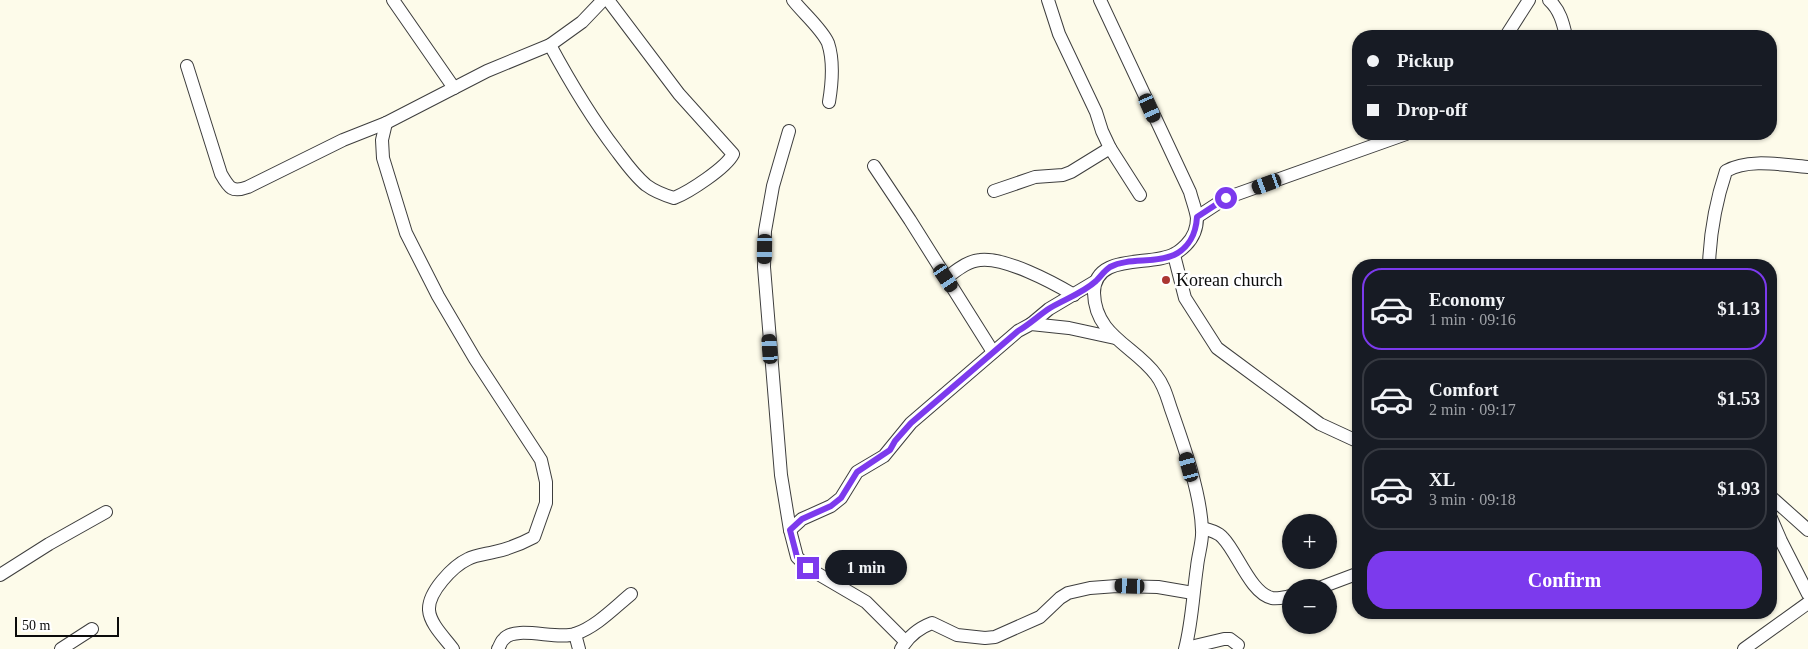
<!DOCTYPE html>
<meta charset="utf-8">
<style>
:root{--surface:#171b24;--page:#242831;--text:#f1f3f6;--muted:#9ea1a6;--line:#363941;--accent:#7c3aed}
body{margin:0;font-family:"Times New Roman",serif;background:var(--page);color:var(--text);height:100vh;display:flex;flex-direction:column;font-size:19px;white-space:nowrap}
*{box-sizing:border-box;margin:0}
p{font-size:16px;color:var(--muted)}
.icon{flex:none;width:28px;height:28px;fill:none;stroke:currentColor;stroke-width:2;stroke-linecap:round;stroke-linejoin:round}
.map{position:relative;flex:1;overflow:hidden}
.details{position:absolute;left:1352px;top:259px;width:425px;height:360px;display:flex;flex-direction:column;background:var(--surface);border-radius:20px;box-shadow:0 1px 4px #0004}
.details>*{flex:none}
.guide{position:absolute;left:1352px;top:30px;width:425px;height:110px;border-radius:20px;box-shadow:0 1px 4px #0004;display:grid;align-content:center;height:110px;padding:0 15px;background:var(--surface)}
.controls{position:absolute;left:1282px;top:514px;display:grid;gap:10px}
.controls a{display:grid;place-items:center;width:55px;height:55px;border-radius:50%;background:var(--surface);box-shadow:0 1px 4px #0004;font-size:25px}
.scale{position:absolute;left:15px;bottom:12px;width:104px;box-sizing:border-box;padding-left:5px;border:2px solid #0b0b0b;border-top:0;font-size:14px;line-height:18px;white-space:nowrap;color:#0b0b0b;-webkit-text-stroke:4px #fff;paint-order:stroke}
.end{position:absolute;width:22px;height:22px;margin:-11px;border:6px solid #7c3aed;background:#fff;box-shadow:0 0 0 2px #fff}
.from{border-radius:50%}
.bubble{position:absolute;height:35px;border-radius:18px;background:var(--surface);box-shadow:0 1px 4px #0004;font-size:16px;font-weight:700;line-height:35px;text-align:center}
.car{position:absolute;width:15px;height:30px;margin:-15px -8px;border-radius:6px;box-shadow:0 0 4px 1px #0007;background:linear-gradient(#222 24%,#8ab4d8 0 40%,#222 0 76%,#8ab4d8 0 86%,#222 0)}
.guide b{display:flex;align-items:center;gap:18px;height:48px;font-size:19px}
.guide b+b{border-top:1px solid var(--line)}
.guide i{width:12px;height:12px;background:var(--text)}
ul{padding:9px 0 0;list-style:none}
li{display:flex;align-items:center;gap:15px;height:82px;margin:0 10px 8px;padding:0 5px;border:2px solid var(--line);border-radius:20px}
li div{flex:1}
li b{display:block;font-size:19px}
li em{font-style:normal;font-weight:700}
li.on{border-color:var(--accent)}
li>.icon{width:45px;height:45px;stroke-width:1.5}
.primary-button{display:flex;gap:10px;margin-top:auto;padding:10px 15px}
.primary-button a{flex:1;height:58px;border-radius:20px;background:var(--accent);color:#fff;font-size:20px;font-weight:700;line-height:58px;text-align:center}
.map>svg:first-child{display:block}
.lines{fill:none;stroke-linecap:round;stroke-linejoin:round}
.street-casing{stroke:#3e3e3e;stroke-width:14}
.street{stroke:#fff;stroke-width:12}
.route{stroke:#7c3aed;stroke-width:6}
.poi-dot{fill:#ab3632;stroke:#fff;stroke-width:2}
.labels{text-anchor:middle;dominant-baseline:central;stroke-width:5;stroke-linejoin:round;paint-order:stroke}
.poi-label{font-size:18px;fill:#0b0b0b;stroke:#fff;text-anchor:start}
</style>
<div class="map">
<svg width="1808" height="649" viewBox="0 0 1808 649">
<rect width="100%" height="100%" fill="#fdfbea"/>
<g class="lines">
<g class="street-casing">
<g id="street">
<polyline points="393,0 454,88"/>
<path d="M793,0C803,13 822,29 828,43C834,61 832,84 829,102"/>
<polyline points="1048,0 1059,34 1096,112 1102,131 1110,148 1140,195"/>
<path d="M1100,0L1190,192C1192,200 1196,210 1197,218C1197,229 1193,238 1186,245C1183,248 1179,252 1174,254C1151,267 1094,252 1094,293C1095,336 1135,346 1156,375C1164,385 1167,397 1171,409C1183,443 1201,494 1202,530C1203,541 1198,555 1197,567C1193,594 1192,623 1185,649"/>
<path d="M1549,0C1560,10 1563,23 1566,36"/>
<polyline points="1506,36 1529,0"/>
<path d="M550,45C570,82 590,116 616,150C625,162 634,175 646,185C654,191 664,195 674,198C689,192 726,168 733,154L679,94L608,0"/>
<path d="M187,66L221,174C229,188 232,193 248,187L343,140L386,123L487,71L550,45L582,22L603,0"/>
<path d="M386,123L382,140L383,158L406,233L438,296L475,359L541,460L546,482V503L534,537C521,544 508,549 494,552C486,554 475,555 468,559C453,566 428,592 429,610C430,624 445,638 453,649"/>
<polyline points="789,131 773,186 765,231 764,267 781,475 790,530 797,557 808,568 866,602 905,641"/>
<polyline points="874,166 910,220 993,352"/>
<polyline points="994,191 1035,177 1063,175 1071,172 1110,148"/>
<polyline points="1197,217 1226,198 1406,134"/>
<polyline points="1174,255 1185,298 1217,348 1320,424 1359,442"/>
<path d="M1709,265C1710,234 1716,201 1726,171C1749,158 1782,165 1808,167"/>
<path d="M946,278C956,271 967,261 980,260C1005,257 1052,282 1074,295"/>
<polyline points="1031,324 1049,309 1096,281"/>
<polyline points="1771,497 1808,530"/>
<polyline points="1771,518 1781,541 1808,594"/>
<path d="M1202,528C1210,530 1218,532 1223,538C1237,552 1251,594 1272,598C1278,599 1285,597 1291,596"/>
<polyline points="790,530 802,519 831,506 841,498 857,472 884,456 911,423 1018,331 1031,324 1069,328 1115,338"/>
<polyline points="0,575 49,544 106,512"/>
<polyline points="1319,588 1359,573"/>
<polyline points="575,634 579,649"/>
<polyline points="1186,648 1224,639 1230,639 1238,645"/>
<polyline points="61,649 92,629"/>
<path d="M498,649C500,646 501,641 504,639C515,625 557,640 575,634C596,627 614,608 631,594"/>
<path d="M901,649C908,637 919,628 932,623L957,635L985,638L995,637L1040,617L1060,598L1068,593L1090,588L1117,586L1158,587L1193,593"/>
<polyline points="1744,649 1808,603"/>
</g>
</g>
<use href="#street" class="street"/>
</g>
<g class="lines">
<path class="route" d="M808,568L797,557L790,530L802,519L831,506L841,498L857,472L890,450L895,441L911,423L1018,331C1030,324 1039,315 1050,308C1065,299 1083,293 1096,281C1101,276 1104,271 1110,267C1129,257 1154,264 1174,255C1189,248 1196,233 1197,217L1226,198"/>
</g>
<circle class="poi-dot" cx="1166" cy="280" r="5"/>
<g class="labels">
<g class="poi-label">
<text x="1176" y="280">Korean church</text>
</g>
</g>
</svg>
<div class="controls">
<a>+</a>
<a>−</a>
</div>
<div class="scale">50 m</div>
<i class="end from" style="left:1226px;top:198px"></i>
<i class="end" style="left:808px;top:568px"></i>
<div class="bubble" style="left:825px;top:550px;width:82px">1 min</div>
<i class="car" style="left:1150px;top:108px;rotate:156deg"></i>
<i class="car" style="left:1267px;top:184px;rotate:250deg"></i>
<i class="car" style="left:765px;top:249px;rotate:181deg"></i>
<i class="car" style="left:946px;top:278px;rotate:146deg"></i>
<i class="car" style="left:770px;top:349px;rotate:356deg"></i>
<i class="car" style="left:1189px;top:467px;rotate:345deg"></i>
<i class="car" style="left:1130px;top:586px;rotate:272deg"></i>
<div class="guide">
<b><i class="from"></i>Pickup</b>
<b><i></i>Drop-off</b>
</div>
<section class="details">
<ul>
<li class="on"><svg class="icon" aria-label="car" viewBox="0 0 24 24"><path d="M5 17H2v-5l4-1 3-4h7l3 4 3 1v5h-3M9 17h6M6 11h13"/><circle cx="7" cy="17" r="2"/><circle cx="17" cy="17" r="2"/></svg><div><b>Economy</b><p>1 min · 09:16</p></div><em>$1.13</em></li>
<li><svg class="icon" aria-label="car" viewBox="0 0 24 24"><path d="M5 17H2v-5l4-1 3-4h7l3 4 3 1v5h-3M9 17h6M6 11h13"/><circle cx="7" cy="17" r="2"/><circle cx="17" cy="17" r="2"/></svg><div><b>Comfort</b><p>2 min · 09:17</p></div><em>$1.53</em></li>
<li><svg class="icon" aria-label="car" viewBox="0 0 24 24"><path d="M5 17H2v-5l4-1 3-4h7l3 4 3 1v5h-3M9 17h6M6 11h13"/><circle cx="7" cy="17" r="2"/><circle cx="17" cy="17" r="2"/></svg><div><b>XL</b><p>3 min · 09:18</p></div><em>$1.93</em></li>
</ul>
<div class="primary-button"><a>Confirm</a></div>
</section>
</div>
